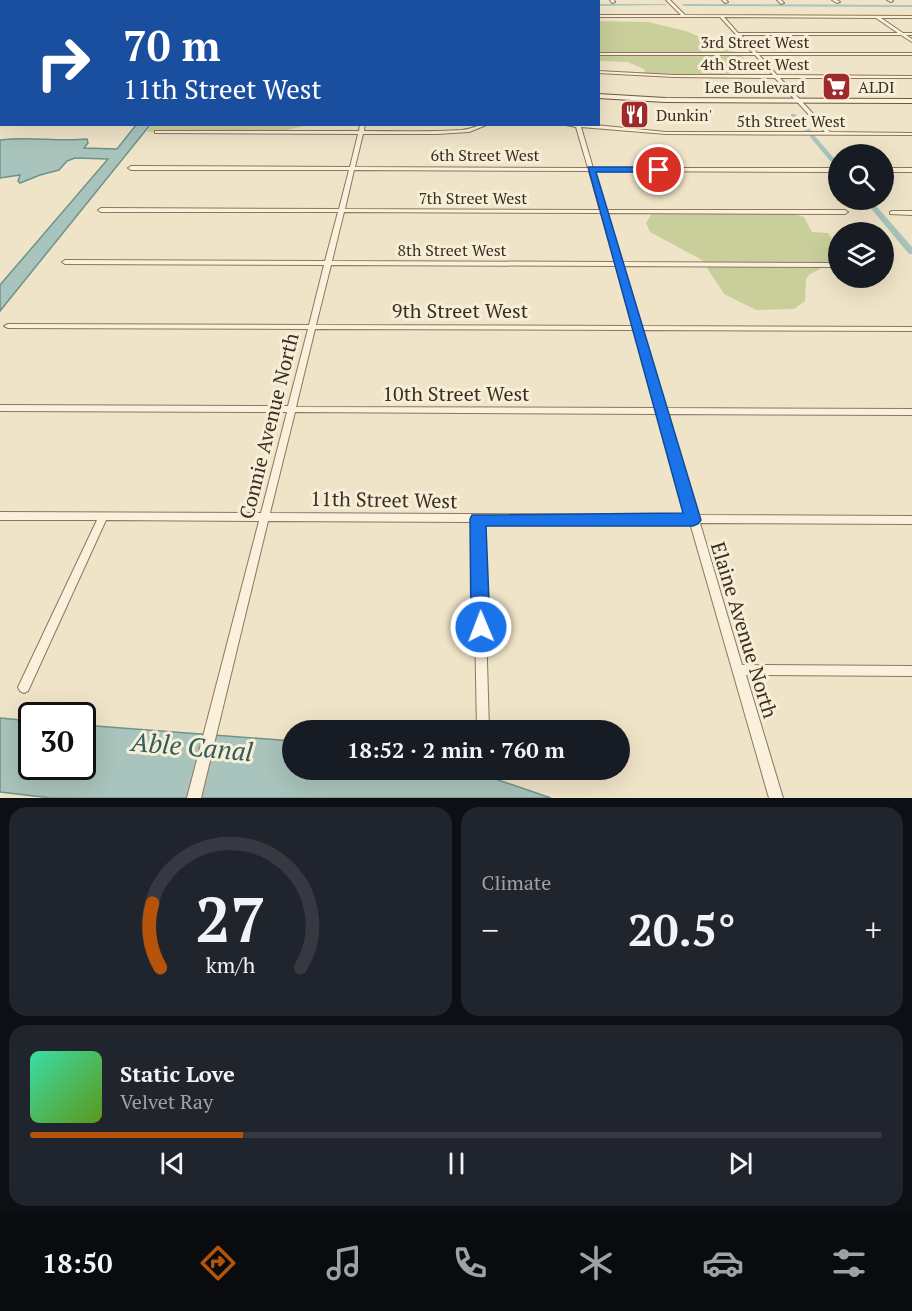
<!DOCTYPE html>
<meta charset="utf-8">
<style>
:root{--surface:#171b24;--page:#20242c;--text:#f1f3f6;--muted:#9ea1a6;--line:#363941;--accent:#b45309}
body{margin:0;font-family:"PT Serif",serif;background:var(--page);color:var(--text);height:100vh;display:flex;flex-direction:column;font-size:22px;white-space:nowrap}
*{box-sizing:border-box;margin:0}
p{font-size:20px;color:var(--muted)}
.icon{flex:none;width:33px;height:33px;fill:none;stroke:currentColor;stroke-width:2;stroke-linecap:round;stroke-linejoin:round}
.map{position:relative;height:798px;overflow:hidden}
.drawer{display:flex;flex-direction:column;gap:9px;padding:9px;background:#0d0f14;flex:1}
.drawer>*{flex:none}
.hud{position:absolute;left:0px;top:0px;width:600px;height:126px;box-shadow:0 6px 24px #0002;background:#1a4fa0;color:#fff;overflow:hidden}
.buttons{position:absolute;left:828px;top:144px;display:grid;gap:12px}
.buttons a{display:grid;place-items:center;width:66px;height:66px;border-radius:50%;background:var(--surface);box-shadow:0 6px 24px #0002;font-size:30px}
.speed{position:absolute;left:18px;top:702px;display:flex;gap:12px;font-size:30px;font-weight:700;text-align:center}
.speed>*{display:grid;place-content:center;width:78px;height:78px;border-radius:50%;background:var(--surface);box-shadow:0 6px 24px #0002;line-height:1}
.speed .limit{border:3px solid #111;border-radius:9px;background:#fff;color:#111}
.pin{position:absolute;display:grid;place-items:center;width:51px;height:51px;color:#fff;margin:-26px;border:3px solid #fff;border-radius:50%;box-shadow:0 2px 6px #0007}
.me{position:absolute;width:66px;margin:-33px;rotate:359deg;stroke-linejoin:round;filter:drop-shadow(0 0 4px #0008)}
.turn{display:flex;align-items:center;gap:21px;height:126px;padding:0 24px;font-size:27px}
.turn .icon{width:78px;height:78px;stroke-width:2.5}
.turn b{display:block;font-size:42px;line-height:51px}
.big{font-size:45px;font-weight:700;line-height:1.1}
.drawer .card{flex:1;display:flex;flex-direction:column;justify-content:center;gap:9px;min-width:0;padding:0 21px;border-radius:18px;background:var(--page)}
.drawer .dial{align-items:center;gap:0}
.dial svg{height:156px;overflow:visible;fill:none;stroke:var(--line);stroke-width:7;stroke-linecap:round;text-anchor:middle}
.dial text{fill:var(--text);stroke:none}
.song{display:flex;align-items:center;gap:18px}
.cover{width:72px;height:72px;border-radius:9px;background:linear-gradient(135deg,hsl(160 70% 55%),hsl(90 70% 35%))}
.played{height:6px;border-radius:3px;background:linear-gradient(90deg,var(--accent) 25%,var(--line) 25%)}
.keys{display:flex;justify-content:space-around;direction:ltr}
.heat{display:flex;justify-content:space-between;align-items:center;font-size:33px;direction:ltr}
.drawer .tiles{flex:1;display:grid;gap:9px;grid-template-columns:1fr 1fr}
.card:last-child{grid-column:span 2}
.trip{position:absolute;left:282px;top:720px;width:348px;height:60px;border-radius:30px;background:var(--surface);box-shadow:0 6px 24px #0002;font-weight:700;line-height:60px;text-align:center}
.menu{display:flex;height:96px;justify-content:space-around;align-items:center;background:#090b0e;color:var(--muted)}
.menu .icon{width:42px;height:42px}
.menu .selected{color:var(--accent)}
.menu b{font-size:27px;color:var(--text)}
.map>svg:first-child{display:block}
.green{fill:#c9cf9b}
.water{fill:#a9c4bc;stroke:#6f938a;stroke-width:1.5}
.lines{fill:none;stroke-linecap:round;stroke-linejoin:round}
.canal{fill:#a9c4bc;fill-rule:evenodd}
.minor-casing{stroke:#8d765c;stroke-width:2}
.secondary-casing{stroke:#6f573f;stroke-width:2}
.minor{fill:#faf1dc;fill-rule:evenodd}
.secondary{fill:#faf1dc;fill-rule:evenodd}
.route{fill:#1a73e8;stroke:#114b97;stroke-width:1.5}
.labels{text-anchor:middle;stroke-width:6;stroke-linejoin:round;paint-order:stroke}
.far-street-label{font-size:16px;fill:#3d2e20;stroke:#f7eed8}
.far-poi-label{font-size:16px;fill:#3d2e20;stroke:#f7eed8;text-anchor:start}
.street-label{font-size:20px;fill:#3d2e20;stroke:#f7eed8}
.near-water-label{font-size:26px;font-style:italic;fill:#2f5d5a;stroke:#f7eed8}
</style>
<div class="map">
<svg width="912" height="798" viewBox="0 0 912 798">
<rect width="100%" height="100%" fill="#f0e4c8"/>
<!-- green -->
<path class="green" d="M599 21 648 22 686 31 741 55 745 60 738 71 727 74H646L644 69 628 62 599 61Z
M152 124 308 125 277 132H147Z
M653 212H786L804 217 812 232 828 233 838 249 830 264 810 274 806 279 805 301 794 309 756 310 724 294 702 260 650 232 646 223Z"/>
<!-- water -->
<path class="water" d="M136 125H150L0 311V285L108 159 75 158 67 161 59 170 40 175 20 183 18 181 20 175 0 178V140C30 136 58 142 87 139L88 143 84 148 117 149Z
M0 718 31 721 32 766H82L83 725 292 741V770H469L551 798H51L0 792Z"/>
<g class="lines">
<!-- canal -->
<path class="canal" d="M262 0H266L267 2H263Z
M473 0H477V2H473Z
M598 4H665L667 5 598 6Z
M682 4 912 5V7L684 6Z
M0 81H2V85H0Z
M791 114H795L811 131V133H807L791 116Z
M810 135H814L838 163V169L836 168 810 137Z
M864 200H871L912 247V254H909Z"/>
<defs>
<path id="minor" d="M55 0H59L57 2H54Z
M227 0H231L230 2H227Z
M306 0H310L306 2Z
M369 0H373V1L370 2Z
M432 0H436V2H432Z
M504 0H508V1L505 2Z
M555 0H559L560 1 557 2Z
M610 0H614L615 2 612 3Z
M666 0H670L685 15 912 16V18H881L903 33H912V35H906L912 39V42L901 35H741L757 53H912V55H759L777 75 912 76V78H780L830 132 912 133V135L666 134 581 127 593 168H838V172L594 171 606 210H845L848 212 845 214 607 213 621 262 838 263V267L623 266 641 326 912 327V331L642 330 665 408 912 409V415L667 414 698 515 912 516V524L700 523 742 665 912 666V676L746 675 783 798H769L690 523 483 522 489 730H477L473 522 268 521 201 798H187L259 521 106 520 28 691 24 693 20 691 18 687 20 683 97 520H0V512L261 513 287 412 0 411V405L288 406 308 329 8 328 4 326 8 324 309 325 324 265 65 264 62 262 65 260 325 261 338 212H101L98 210 101 208 339 209 349 170H131L128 168 131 166 350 167 358 134 157 133H155V131H359L360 124H365L364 131C396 131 429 132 462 130 472 129 479 124 489 124L469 132 437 134H363L355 167 588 168 576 127 561 124H585L666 132H825L775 78 674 77 598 73V71L674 75H773L755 55H598V53H753L720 17H598V15H681ZM724 17 876 18 898 33H738ZM354 170 589 171 600 210 345 209ZM344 212 601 213 615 262 332 261ZM331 265 616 266 633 326 316 325ZM315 329 634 330 657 408 296 407ZM295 412 659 414 688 515 270 513Z
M722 0H726L728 2 725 3Z
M777 0H781L784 3 781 4Z
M832 0H837L840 2 837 3Z
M887 0H892L893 1 891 2Z
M0 3H2V5H0Z
M2 16V19H0V17Z
M884 168H912V172H884Z
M892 211H912V215L890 214V212Z"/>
<path id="secondary" d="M0 19H2V23H0Z
M598 94 665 98 912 99V103L665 102 598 98Z"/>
</defs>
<!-- minor casing -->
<use href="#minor" class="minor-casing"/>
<!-- secondary casing -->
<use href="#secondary" class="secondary-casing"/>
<!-- minor -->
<use href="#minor" class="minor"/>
<!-- secondary -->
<use href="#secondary" class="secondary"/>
</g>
<!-- route -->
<path class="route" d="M588 167H659L664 170 659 172H596L701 520 698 524 693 526H486L490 627 487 632 481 635 474 632 471 627 470 519 472 515 683 513Z"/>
<!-- icons -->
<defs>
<symbol id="supermarket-square" viewBox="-11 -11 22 22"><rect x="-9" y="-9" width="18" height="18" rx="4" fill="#9e2a2b" stroke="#f7eed8"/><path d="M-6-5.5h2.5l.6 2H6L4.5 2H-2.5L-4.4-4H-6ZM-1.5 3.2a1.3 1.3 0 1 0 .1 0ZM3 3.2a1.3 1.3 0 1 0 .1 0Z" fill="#fff"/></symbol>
<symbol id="restaurant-square" viewBox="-11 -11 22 22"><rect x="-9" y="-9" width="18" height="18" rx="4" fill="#9e2a2b" stroke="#f7eed8"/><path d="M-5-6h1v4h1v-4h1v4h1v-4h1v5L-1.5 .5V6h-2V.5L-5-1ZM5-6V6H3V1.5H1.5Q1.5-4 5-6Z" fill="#fff"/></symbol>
</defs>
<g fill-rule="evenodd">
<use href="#supermarket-square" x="820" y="70" width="33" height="33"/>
<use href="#restaurant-square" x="618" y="98" width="33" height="33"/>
</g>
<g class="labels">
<!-- far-street labels -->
<g class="far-street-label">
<text x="755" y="48">3rd Street West</text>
<text x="755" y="70">4th Street West</text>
<text x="755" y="93">Lee Boulevard</text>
<text x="791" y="127">5th Street West</text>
<text x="485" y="161">6th Street West</text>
<text x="473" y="204">7th Street West</text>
<text x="452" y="256">8th Street West</text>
</g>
<!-- far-poi labels -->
<g class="far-poi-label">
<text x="858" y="93">ALDI</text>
<text x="656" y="121">Dunkin'</text>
</g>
<!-- street labels -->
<g class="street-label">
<text x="460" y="318">9th Street West</text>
<text x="456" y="401">10th Street West</text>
<text transform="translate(269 426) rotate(-76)" y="7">Connie Avenue North</text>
<text transform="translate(384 500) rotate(1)" y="7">11th Street West</text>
<text transform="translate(744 630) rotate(73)" y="7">Elaine Avenue North</text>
</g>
<!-- near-water labels -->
<g class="near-water-label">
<text transform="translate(192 747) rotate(5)" y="9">Able Canal</text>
</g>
</g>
</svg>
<div class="buttons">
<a><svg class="icon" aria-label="search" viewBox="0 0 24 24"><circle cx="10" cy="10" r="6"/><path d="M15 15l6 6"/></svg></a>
<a><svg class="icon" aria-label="layers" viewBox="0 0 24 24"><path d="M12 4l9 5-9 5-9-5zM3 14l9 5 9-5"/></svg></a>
</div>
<div class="speed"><div class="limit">30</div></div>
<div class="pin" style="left:659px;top:170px;background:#d93025"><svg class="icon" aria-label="arrive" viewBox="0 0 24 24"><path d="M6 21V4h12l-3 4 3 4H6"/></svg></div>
<svg class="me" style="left:481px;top:627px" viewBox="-20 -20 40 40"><circle r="17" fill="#1a73e8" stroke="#fff" stroke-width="3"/><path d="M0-11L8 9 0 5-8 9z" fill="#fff"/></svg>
<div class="trip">18:52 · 2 min · 760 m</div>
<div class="hud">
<div class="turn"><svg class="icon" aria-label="right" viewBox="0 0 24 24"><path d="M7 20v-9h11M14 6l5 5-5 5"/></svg><div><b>70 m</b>11th Street West</div></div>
</div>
</div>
<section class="drawer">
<div class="tiles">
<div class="card dial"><svg viewBox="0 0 100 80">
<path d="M14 69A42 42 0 1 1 86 69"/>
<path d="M14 69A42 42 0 0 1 10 36" stroke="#b45309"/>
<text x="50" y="56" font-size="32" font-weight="700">27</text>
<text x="50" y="72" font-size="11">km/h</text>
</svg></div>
<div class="card"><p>Climate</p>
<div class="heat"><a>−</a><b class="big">20.5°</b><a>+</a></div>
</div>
<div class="card">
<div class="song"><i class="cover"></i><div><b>Static Love</b><p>Velvet Ray</p></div></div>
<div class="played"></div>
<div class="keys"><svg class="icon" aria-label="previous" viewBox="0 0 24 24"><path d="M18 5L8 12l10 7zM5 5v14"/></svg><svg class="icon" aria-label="pause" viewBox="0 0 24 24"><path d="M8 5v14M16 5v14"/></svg><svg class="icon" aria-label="next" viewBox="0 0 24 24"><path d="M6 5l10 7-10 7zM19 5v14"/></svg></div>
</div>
</div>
</section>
<nav class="menu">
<b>18:50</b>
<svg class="icon selected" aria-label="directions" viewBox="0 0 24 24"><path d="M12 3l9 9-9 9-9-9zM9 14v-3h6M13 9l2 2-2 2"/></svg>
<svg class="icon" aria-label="music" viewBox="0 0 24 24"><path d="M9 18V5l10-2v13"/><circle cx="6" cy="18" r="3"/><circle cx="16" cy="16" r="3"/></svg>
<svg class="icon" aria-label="phone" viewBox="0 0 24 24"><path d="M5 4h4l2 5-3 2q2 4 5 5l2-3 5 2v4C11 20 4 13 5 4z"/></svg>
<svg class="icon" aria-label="climate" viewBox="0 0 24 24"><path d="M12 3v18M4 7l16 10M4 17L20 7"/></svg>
<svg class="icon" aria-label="car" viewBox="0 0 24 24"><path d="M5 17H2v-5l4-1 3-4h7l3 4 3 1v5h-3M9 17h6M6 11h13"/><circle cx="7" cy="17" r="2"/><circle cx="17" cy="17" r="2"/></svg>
<svg class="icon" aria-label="filters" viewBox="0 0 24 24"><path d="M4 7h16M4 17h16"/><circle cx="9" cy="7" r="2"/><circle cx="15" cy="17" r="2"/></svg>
</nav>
